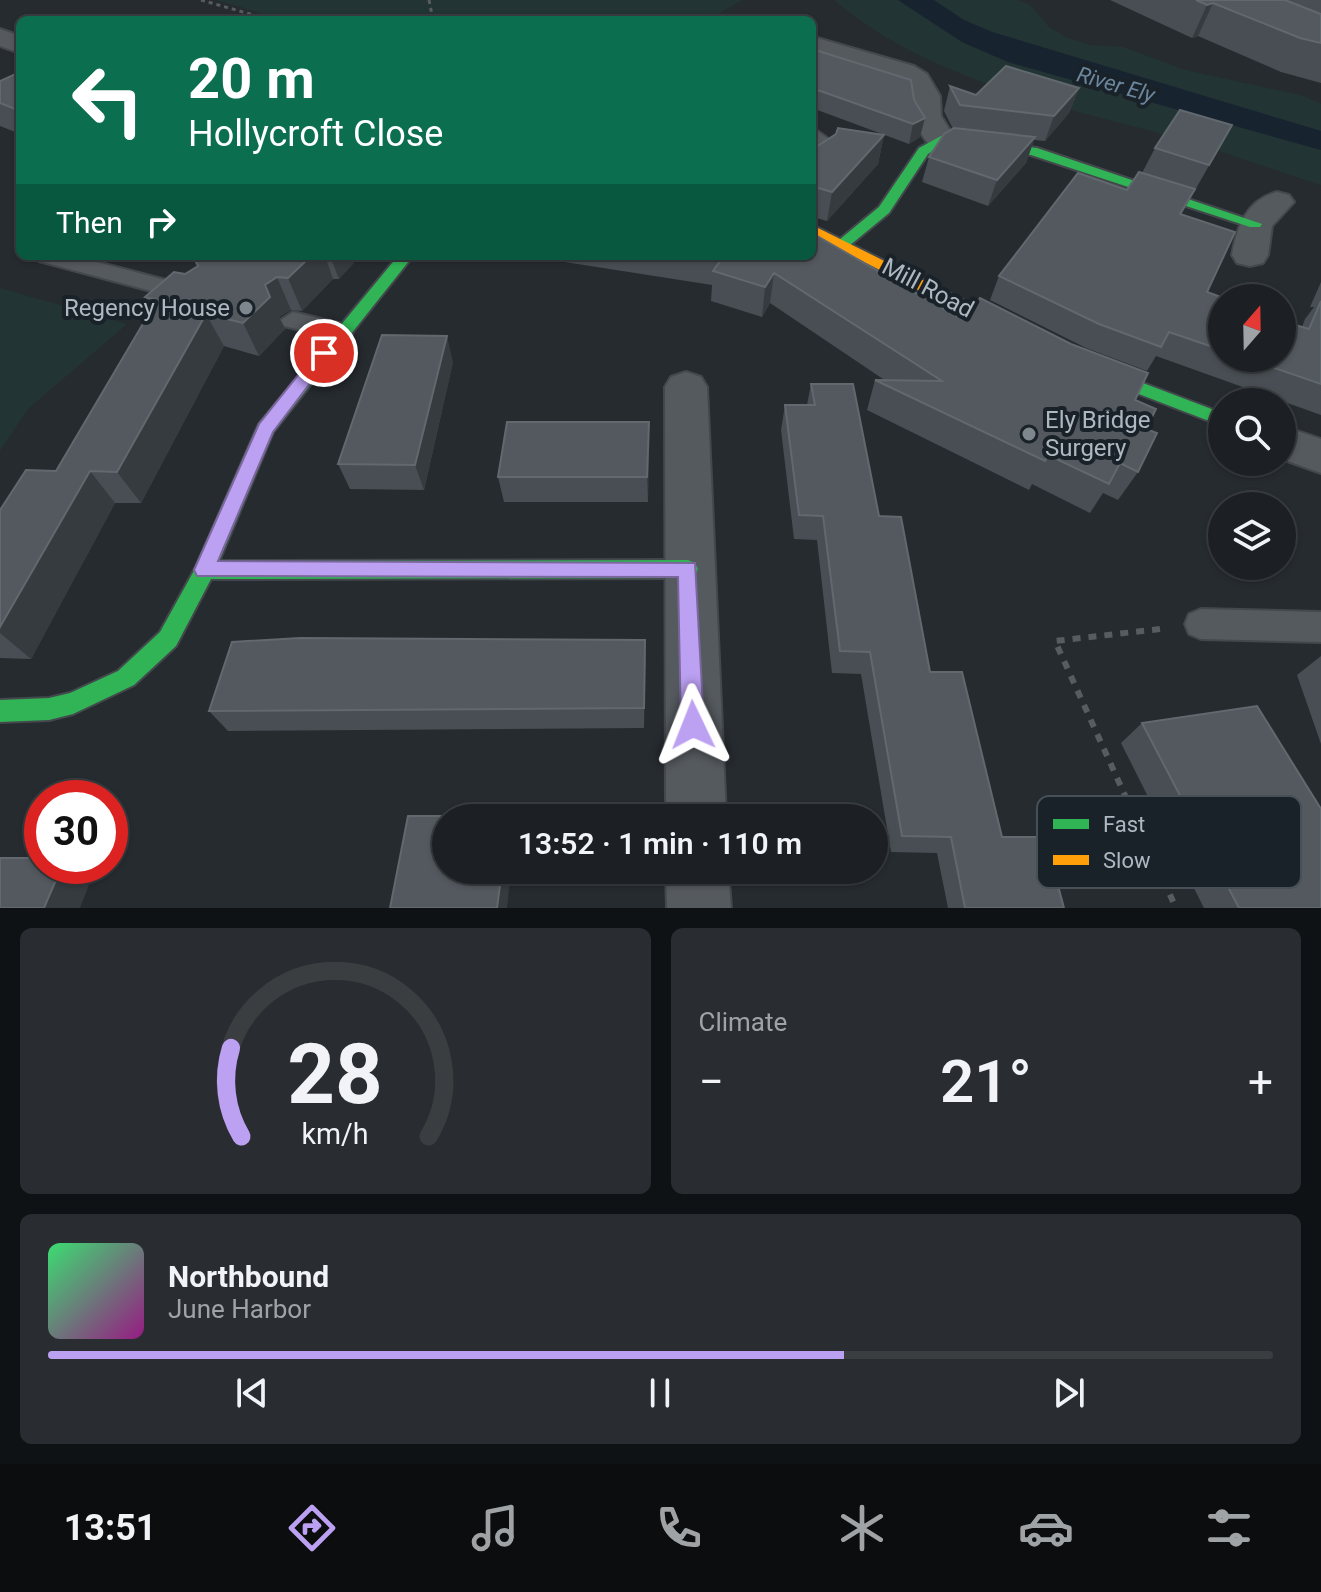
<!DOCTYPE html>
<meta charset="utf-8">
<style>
:root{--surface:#1c2024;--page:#292d31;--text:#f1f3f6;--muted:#a0a3a6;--line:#3a3e41;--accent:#bca0f2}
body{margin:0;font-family:Roboto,sans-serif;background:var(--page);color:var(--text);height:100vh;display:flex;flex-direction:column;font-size:30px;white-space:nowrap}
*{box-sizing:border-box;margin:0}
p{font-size:26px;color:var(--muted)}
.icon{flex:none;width:44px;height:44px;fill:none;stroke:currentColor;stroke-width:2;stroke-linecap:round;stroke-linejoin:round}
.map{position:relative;height:908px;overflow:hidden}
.drawer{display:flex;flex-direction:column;gap:20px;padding:20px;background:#0f1214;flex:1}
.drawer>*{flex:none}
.hud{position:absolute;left:16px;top:16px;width:800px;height:244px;border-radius:12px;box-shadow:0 2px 6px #0004,0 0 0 2px var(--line);background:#0b6e4f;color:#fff;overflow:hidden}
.needle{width:52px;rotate:20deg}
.controls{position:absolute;left:1208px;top:284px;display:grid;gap:16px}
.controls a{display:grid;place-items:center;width:88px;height:88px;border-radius:50%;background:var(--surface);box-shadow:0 2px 6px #0004,0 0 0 2px var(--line);font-size:40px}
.speed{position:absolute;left:24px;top:780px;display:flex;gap:16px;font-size:40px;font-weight:700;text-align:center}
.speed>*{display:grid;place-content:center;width:104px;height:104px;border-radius:50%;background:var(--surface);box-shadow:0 2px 6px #0004,0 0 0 2px var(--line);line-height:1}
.speed .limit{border:12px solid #d22;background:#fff;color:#111}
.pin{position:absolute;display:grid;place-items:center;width:68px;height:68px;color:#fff;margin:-34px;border:4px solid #fff;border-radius:50%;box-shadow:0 2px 8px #0007}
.me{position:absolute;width:88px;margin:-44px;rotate:358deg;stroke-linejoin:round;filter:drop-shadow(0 0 6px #0008)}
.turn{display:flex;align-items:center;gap:28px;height:168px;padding:0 40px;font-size:36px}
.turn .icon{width:104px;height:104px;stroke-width:2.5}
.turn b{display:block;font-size:56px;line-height:68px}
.then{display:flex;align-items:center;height:76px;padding:0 40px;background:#0003;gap:16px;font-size:30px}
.big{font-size:60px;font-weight:600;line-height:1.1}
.drawer .widget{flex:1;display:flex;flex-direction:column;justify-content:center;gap:12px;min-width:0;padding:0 28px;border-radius:12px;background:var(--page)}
.drawer .dial{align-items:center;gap:0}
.dial svg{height:208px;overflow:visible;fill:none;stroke:var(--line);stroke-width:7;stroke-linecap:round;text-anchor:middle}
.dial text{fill:var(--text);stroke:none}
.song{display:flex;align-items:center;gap:24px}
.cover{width:96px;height:96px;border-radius:12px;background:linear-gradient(135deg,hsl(140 70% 55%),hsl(310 70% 35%))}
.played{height:8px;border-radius:4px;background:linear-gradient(90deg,var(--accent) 65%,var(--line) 65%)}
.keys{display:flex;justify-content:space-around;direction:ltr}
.heat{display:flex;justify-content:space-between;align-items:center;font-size:44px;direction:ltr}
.drawer .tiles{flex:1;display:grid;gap:20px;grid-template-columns:1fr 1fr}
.widget:last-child{grid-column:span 2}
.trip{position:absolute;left:432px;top:804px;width:456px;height:80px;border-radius:40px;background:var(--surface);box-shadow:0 2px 6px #0004,0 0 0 2px var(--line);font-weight:600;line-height:80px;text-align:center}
.dock{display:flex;height:128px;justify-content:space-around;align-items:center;background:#0b0d0e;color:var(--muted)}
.dock .icon{width:56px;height:56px}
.dock .on{color:var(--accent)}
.dock b{font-size:36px;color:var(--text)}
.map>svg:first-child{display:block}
.green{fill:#233434}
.water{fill:#172430}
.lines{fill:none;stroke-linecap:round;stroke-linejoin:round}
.lane-casing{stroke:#43484d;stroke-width:4}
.street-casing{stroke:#43484d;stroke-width:4}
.fast-casing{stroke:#43484d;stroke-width:4}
.slow-casing{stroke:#43484d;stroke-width:4}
.path-far1{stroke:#575c60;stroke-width:3;stroke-dasharray:4 4;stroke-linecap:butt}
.path{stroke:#575c60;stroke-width:6;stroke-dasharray:8 8;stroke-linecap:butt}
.lane{fill:#555a5f;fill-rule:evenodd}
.street{fill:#555a5f;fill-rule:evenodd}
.fast{fill:#30b455;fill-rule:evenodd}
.slow{fill:#ff9f0a;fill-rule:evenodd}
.wall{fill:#484e53}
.shaded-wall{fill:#363b40}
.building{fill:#53595f;stroke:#61686e;stroke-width:2}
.route{fill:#bca0f2;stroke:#7a689d;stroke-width:2}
.poi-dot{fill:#7f878e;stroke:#1a2229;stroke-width:3}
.labels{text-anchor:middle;stroke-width:8;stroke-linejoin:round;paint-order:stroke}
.far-water-label{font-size:22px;font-style:italic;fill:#6b869d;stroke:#1a2229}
.street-label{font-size:24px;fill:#afb8c1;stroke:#1a2229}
.poi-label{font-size:24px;fill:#afb8c1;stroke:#1a2229;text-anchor:end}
.key{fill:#1a2229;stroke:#474f57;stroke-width:2}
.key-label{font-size:22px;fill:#afb8c1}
</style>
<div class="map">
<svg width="1321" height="908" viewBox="0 0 1321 908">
<rect width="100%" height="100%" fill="#262b30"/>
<!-- green -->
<path class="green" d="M216 0H743L706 20H285Z
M834 0H898L962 42 1008 62 1321 150V185C1270 169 1221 150 1170 136 1053 104 929 80 834 0Z
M934 0H1018L1030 5 1049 27 1068 38 1090 45 1123 47 1185 70 1304 96 1321 104V131L992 32 964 20Z
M0 288 127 324 28 409 0 451Z"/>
<!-- water -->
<path class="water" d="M898 0H934L964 20 992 32 1321 131V150L1008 62 962 42Z"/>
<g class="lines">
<defs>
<path id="lane" d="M812 127 834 143 829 161 812 173Z
M36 256H74L204 290 208 295 196 303 39 261Z
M293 312 350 326 353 332 350 338 341 340 284 326 281 320Z
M1201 609 1321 612V642L1201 639 1189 634 1185 624 1189 614Z"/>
<path id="street" d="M0 29 20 36V53L0 46Z
M817 38 914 66 927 74 940 96 941 116 956 140 952 146H930C924 138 916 127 912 118 905 97 918 93 894 78L812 53V39Z
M1277 192 1289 195 1294 202 1272 226 1268 255 1263 263 1250 266 1237 263 1232 255C1237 227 1246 200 1277 192Z
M686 372 701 377 707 387 726 818H666L665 387 671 377Z
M1282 426 1321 439V473L1282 459Z
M666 870H728L731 908H667Z"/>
<path id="fast" d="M941 136 1037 148 1262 224 1260 227H1250L1031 155 943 144 928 154 889 213 849 246H839V240L879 207 919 148Z
M398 256H413L273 432 219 561 688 560 695 563 698 569 695 575 688 578 211 579 176 646 134 685 73 714 49 720 0 722V700L49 698 70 693 118 671 160 632 196 567 259 424Z
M1085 361 1222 413V426L1079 371 1077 367Z"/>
<path id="slow" d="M812 225 1029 333 1031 337 1029 341H1017L812 235Z"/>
</defs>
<!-- lane casing -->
<use href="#lane" class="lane-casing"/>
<!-- street casing -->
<use href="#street" class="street-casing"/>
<!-- fast casing -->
<use href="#fast" class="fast-casing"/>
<!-- slow casing -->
<use href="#slow" class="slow-casing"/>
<!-- path-far1 -->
<path class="path-far1" d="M201 0 271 20
M429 0 433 20"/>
<!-- path -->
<path class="path" d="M1160 629 1055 641 1176 908"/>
<!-- lane -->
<use href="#lane" class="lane"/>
<!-- street -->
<use href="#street" class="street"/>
<!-- fast -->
<use href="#fast" class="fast"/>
<!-- slow -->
<use href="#slow" class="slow"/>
</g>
<!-- wall -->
<path class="wall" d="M1110 0H1321V83L1281 72 1198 36 1192 38Z
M812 49 914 100 920 137 909 144 812 108Z
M20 72V134L0 126V81Z
M950 86 976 95 1079 88 1069 113 1045 141 1034 140 1026 163 988 206 922 182 929 157 953 129 944 111Z
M1232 125 1181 215 1207 292 1222 301V358H1282L1302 327 1305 319 1314 307H1310L1321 282V415L1156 356 1147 371 1086 348 990 300 999 276 1127 190 1142 173 1155 148Z
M884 135 878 164 827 221 813 217 816 147Z
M193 256H360L339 279H333L302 311 291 310 279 317 285 329 259 356 224 346 141 503H115L31 659 0 658V510L56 471 152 309 145 297 198 266Z
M539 256H812L963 320 1135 400 1146 429 1138 472 1118 500 1103 493 1090 513 1032 484 1029 490 867 410 875 380 886 381 770 303 762 317 711 301 712 285 539 258Z
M453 362 424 490 350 489 338 464Z
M811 384 879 516 930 672 1002 837 1064 908H948L937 853 891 852 861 674 832 673 817 540 794 539 781 430 785 405H807Z
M649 422 648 502H504L498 477Z
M645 640 644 728 228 731 209 711Z
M1321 656V744L1297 675Z
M1142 723 1321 908H1204L1121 743Z"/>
<!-- shaded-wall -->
<path class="shaded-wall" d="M1213 3 1198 36 1192 38 1207 5Z
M1079 88 1069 113 1045 141 1054 116Z
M925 118 920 137 909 144 913 124Z
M884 135 878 164 827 221 832 192Z
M1035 137 1026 163 988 206 997 180Z
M311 256H325L333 279 302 311 288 278Z
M330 256H360L339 279Z
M774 273 770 303 762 317 765 287Z
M277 277 291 310 279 317 285 329 259 356 243 323 265 285Z
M206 314 224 346 141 503 117 472Z
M447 336 453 362 424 490 415 465Z
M649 422V448L648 502 647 477Z
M90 471 115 503 31 659 0 633V627Z
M645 640 646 661 644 728V708Z
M62 866H82L94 872 80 908H44Z
M502 870H511L507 908H497Z"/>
<!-- building -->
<path class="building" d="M1196 0H1285L1321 14V43L1300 38 1213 3 1207 5Z
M145 16 157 20H136Z
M812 49 911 80 914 100 925 118 913 124 812 88Z
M1006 66 1079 88 1054 116 960 105 950 86 976 95Z
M20 72V111L0 103V81Z
M1180 110 1232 125 1209 165 1155 148Z
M812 124H813L816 147 836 134 838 128 884 135 832 192 815 187 814 212 812 214Z
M954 128 1035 137 997 180 929 157 944 134Z
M1139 172 1195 189 1180 214 1235 232 1207 292 1221 297 1219 300 1222 301V350L1169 332 1161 347 1099 324 999 276 1078 173 1127 190Z
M812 233 963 320 980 298 1071 344 1148 373 1135 400 1156 409 1146 429 1157 433 1138 472 1120 463 1109 484 1048 455 1045 461 875 380 942 381 774 273 765 287 713 271 723 257 719 256H812Z
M193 256H311L288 278 277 277 265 285 270 297 243 323 206 314 117 472 90 471 0 627V510L26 470 56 471 157 300 145 297 174 272 185 274 198 266Z
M1321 301V384L1245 358H1282V321L1309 329Z
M382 335 447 336 415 465 338 464Z
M811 384H853L879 516 901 517 930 672H962L1002 837H1045L1064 908H965L951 837 902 836 870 652 840 651 823 516 799 515 785 405H815Z
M507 422H649L647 477H498Z
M300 638 645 640 644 708 209 711 232 642Z
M1257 706 1321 809V908H1239L1142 723Z
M408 816H509L508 818H446V870H502L497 908H390Z
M0 858H42V866H62L44 908H0Z"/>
<!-- route -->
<path class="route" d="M324 348 333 353 273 432 218 561 695 563 704 725 701 732 693 736 685 732 681 725 678 577 197 576 194 570 259 424 319 349Z"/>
<!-- markers -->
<g class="poi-dot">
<circle cx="246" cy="308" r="8"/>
<circle cx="1029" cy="434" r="8"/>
</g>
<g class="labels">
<!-- far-water labels -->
<g class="far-water-label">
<text transform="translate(1116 84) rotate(16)" y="8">River Ely</text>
</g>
<!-- street labels -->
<g class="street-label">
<text transform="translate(928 288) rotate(28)" y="8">Mill Road</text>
</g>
<!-- poi labels -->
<g class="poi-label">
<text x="230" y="316">Regency House</text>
<text x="1045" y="428" text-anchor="start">Ely Bridge<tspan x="1045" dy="28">Surgery</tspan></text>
</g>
</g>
<!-- legend -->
<rect x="1037" y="796" width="264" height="92" rx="12" class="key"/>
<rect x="1053" y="819" width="36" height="10" fill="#30b455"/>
<rect x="1053" y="855" width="36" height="10" fill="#ff9f0a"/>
<g class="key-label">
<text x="1103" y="832">Fast</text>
<text x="1103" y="868">Slow</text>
</g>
</svg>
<div class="controls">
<a><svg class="needle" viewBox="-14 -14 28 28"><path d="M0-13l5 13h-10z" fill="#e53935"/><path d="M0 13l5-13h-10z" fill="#a0a3a6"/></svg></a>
<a><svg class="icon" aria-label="search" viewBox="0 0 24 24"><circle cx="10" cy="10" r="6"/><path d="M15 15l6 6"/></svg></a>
<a><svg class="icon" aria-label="layers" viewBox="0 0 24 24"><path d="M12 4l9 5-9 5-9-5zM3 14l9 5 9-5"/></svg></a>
</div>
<div class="speed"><div class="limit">30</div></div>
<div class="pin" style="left:324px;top:353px;background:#d93025"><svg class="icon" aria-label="arrive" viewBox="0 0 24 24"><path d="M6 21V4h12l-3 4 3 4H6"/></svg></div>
<svg class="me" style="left:693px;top:725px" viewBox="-20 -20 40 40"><path d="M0-17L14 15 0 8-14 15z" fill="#bca0f2" stroke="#fff" stroke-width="4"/></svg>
<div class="trip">13:52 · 1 min · 110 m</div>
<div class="hud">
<div class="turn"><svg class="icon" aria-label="left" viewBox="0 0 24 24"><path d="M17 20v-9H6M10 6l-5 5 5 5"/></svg><div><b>20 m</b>Hollycroft Close</div></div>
<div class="then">Then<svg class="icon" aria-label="right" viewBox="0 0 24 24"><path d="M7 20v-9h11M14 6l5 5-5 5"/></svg></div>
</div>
</div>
<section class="drawer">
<div class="tiles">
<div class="widget dial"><svg viewBox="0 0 100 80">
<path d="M14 69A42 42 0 1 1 86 69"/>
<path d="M14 69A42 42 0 0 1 10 35" stroke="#bca0f2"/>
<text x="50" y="56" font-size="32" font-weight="700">28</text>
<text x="50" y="72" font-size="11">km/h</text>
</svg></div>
<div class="widget"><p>Climate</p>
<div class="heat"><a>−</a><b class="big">21°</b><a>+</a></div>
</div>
<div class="widget">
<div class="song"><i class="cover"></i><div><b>Northbound</b><p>June Harbor</p></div></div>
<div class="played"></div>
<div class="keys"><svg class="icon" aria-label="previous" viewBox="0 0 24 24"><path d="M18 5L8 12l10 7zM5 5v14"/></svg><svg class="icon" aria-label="pause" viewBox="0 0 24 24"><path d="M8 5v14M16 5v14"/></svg><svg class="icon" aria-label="next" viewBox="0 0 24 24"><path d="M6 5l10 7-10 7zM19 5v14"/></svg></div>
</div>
</div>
</section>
<nav class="dock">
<b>13:51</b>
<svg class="icon on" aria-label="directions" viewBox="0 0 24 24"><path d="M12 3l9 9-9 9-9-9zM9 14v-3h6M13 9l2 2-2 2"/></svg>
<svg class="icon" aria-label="music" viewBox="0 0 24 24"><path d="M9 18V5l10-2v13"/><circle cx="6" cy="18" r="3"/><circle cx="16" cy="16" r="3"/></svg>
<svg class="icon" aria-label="phone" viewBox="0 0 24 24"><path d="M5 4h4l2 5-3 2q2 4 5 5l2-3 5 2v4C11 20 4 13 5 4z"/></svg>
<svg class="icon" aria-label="climate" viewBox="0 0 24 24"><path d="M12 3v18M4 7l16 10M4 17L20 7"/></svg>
<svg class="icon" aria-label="car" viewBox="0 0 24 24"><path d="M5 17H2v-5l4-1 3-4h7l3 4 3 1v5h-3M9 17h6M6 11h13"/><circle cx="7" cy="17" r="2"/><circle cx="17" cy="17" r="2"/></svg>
<svg class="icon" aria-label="filters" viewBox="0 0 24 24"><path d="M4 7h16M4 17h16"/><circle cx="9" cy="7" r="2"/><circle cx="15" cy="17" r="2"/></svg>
</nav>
